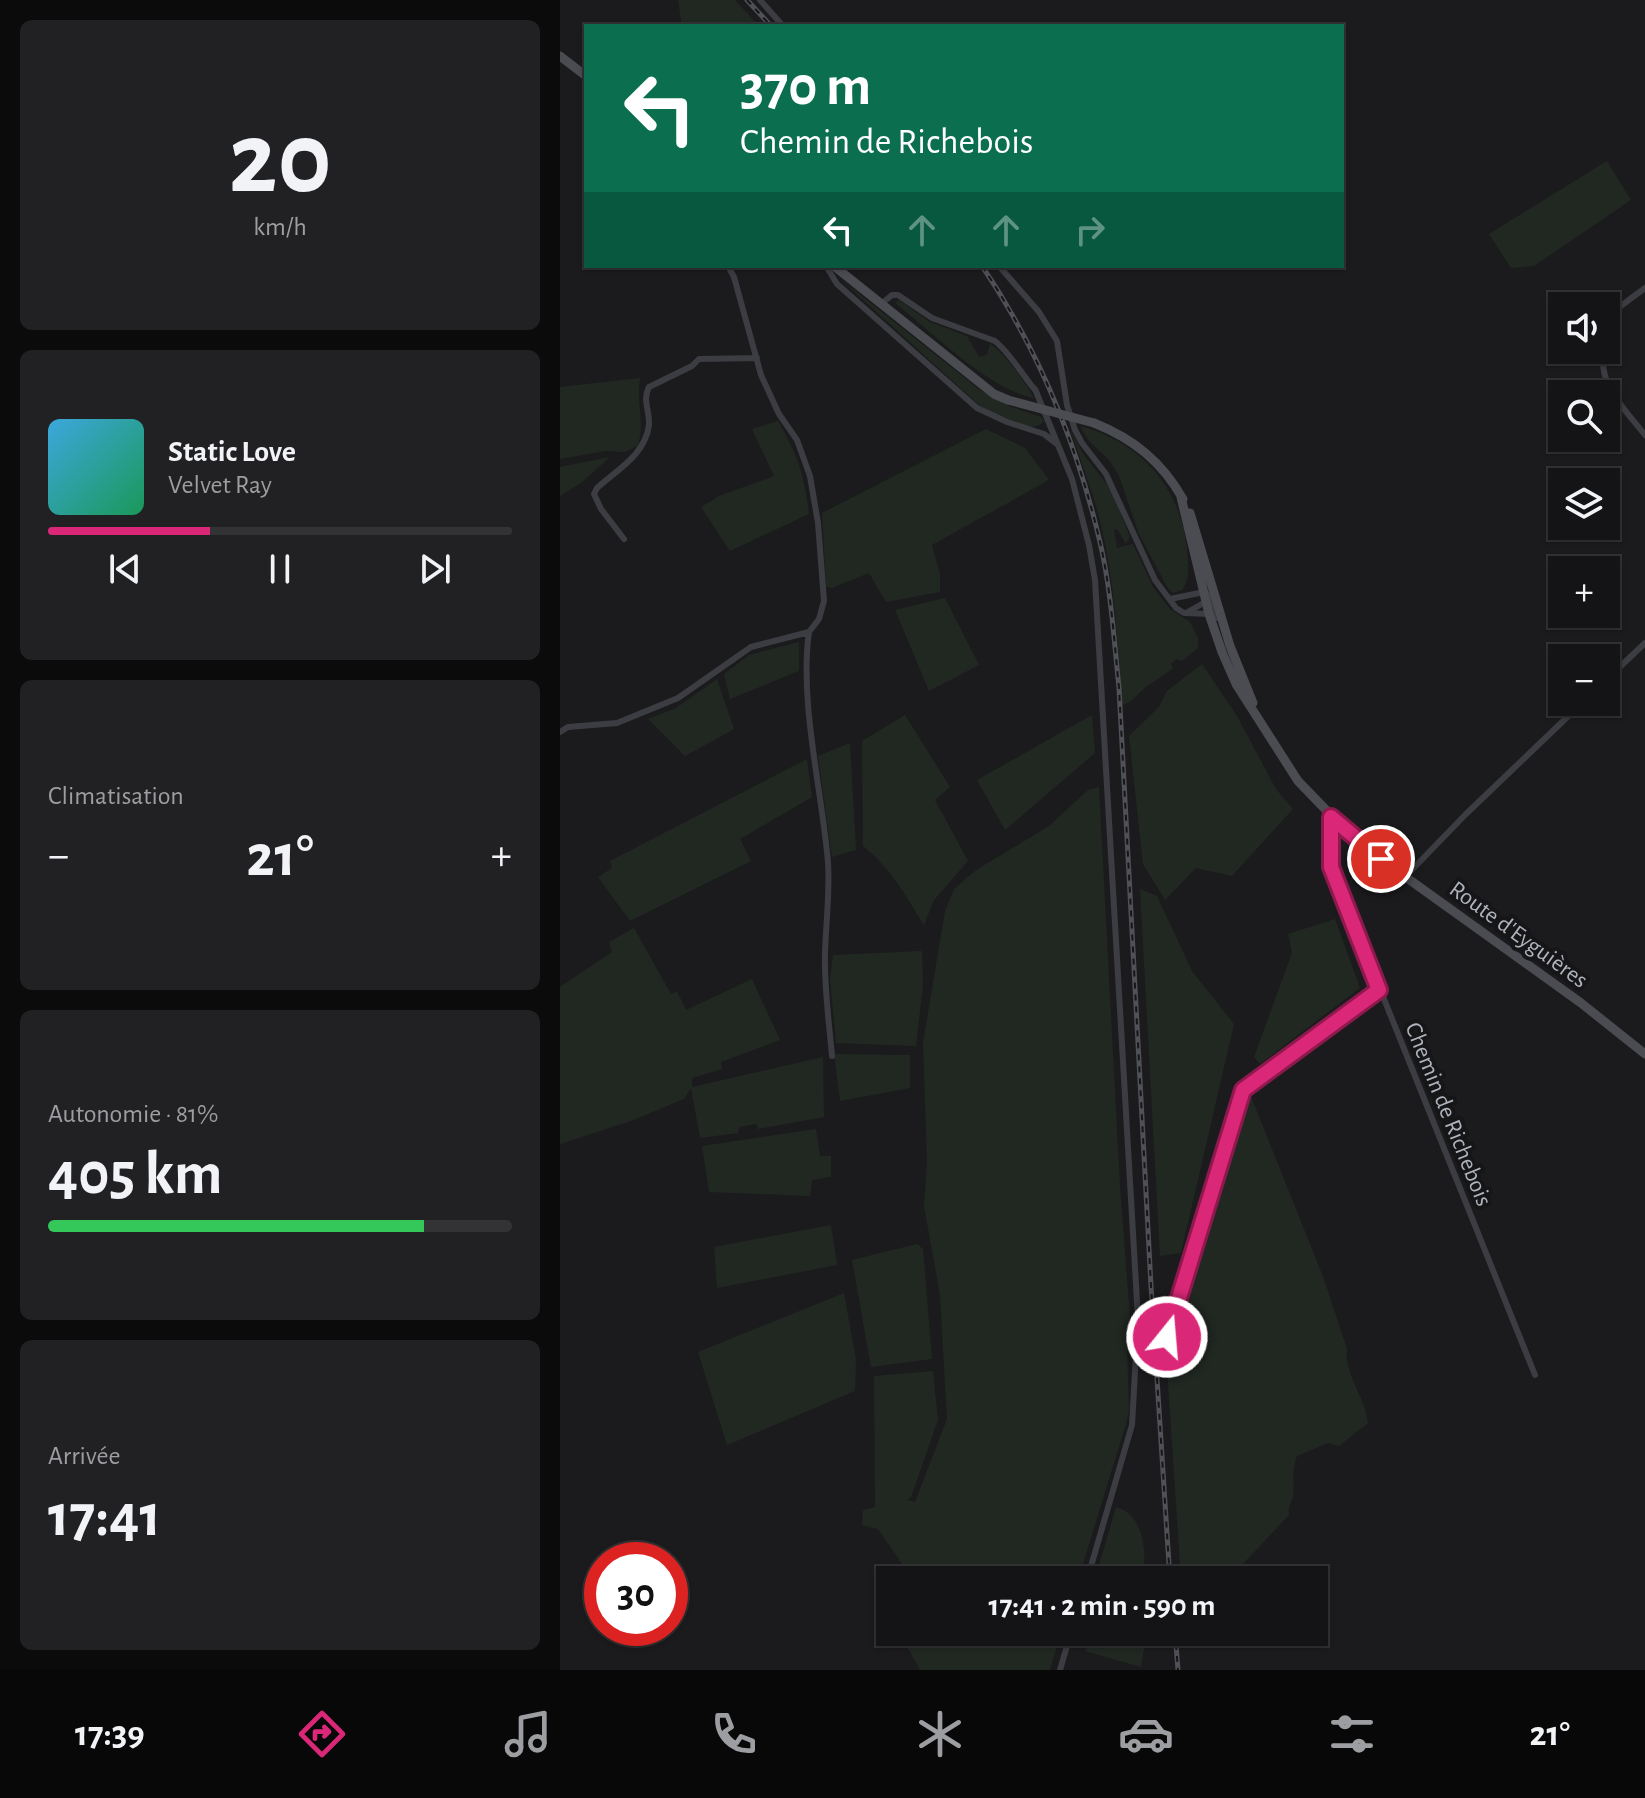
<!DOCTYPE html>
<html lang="fr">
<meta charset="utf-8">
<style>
:root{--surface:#141416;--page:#212123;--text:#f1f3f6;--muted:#9d9ea1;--line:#333335;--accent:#db2777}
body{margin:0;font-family:"Alegreya Sans",sans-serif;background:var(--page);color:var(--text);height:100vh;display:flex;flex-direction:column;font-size:30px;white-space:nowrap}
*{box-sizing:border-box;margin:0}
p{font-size:26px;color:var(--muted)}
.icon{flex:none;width:44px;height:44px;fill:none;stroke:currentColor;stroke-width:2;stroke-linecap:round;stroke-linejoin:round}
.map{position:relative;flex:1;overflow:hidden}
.panel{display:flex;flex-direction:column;gap:20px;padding:20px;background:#0b0b0c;width:560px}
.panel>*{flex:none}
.banner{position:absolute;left:24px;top:24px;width:760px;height:244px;border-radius:0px;box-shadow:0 2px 6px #0004,0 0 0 2px var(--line);background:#0b6e4f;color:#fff;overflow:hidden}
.controls{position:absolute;left:988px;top:292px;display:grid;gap:16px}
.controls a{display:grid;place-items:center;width:72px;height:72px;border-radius:0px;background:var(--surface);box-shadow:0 2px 6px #0004,0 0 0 2px var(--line);font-size:40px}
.speed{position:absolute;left:24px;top:1542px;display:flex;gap:16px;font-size:40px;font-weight:700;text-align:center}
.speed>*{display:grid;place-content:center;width:104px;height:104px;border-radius:50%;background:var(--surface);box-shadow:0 2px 6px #0004,0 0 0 2px var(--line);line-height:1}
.speed .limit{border:12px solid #d22;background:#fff;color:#111}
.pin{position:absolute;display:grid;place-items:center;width:68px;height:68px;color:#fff;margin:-34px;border:4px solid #fff;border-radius:50%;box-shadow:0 2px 8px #0007}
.me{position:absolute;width:88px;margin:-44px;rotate:17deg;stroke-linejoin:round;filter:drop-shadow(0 0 6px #0008)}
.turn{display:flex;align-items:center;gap:28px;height:168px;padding:0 24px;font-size:36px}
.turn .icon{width:104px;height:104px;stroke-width:2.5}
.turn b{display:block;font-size:56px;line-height:68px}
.lanes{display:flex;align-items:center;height:76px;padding:0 24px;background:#0003;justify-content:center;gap:40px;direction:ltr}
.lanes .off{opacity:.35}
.big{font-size:60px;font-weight:700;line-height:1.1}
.panel .widget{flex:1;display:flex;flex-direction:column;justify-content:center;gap:12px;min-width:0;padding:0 28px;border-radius:12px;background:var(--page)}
.panel .dial{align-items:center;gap:0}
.dial b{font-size:104px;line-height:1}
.song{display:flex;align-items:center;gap:24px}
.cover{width:96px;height:96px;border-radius:12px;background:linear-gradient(135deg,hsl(200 70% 55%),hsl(150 70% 35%))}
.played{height:8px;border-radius:4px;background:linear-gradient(90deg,var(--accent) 35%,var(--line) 35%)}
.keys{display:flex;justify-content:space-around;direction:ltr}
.heat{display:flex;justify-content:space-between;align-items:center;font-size:44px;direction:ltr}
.charge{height:12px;border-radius:6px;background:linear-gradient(90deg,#34c759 81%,var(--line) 0)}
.trip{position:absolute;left:316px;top:1566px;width:452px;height:80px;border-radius:0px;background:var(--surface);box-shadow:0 2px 6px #0004,0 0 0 2px var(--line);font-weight:700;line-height:80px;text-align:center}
.tabs{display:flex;height:128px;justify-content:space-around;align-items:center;background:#080809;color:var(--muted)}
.tabs .icon{width:56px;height:56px}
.tabs .current{color:var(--accent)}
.tabs b{font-size:36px;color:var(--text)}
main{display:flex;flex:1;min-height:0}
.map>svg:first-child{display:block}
.green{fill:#212822}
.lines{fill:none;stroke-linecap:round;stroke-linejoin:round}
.minor{stroke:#3c3d42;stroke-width:6}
.secondary{stroke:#4a4c52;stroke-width:9}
.rail-casing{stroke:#4f5157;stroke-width:5}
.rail{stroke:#161618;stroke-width:2;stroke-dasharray:6;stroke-linecap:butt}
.secondary-bridge{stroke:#4a4c52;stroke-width:9}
.route-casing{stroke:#8e194d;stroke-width:20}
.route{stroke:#db2777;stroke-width:14}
.labels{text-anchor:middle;stroke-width:8;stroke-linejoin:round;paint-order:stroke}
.street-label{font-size:24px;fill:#aeb3bc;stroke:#161618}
</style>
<main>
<section class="panel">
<div class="widget dial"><b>20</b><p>km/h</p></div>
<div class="widget">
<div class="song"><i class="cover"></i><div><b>Static Love</b><p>Velvet Ray</p></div></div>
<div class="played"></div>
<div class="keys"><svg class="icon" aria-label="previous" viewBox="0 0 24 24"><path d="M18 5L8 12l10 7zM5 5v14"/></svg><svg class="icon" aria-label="pause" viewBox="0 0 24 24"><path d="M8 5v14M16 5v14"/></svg><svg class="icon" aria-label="next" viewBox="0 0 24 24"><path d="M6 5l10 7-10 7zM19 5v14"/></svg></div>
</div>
<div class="widget"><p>Climatisation</p>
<div class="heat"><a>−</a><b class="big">21°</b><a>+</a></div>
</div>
<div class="widget"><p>Autonomie · 81%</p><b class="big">405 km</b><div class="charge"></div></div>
<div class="widget"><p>Arrivée</p><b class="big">17:41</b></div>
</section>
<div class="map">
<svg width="1085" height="1670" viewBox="0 0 1085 1670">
<rect width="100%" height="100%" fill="#1b1b1d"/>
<!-- green -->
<path class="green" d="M118 0H175L199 26H122Z
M1047 161 1071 200 974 266 951 268 929 234Z
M279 278 420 390 449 406 481 417 484 421C470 438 433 414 418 404Z
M339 300 370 322 407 336 419 357 427 355 430 344C442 350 468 386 474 398 428 389 373 333 335 303Z
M80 378C76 401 85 422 78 446L64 452 46 451 0 459V387Z
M218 421C237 453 245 477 249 514L170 551 141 507 159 496 214 476 192 429Z
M520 426C580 442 620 486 627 548 628 564 631 577 622 590L613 593 607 587 579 534 559 476 549 460 528 440Z
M426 429 465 448 489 480 372 545 380 574V592L326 602 309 573 272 588 266 587 262 513Z
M510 429 523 454 551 489 570 537 566 544 557 529 554 530 557 548 573 544 593 587 610 609 630 622 638 638V648L622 661 616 659 611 664 613 668C604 676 593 681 585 688 576 695 573 702 562 705 558 645 555 583 541 525 533 492 521 461 510 429Z
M50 457 21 483 0 496V467Z
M385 598 419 665 369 691 335 610Z
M239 642V671L170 699 164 674 189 655Z
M642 664 677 716 716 789 733 809 672 876 636 868 605 900 583 864 569 736 599 707 607 691Z
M157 679 174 729 125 756 88 719 116 708Z
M345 715 390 787 375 800 408 861 374 900 364 925C346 896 330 867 303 846L302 741Z
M532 715 535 753 445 830 417 780Z
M290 743 296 850 272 857 258 756Z
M247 759 252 797 180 839 191 861 70 921 38 877 52 868 50 861Z
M539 787 560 1187 570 1317 567 1344 569 1410 566 1424 518 1580H349L347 1571 318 1529 302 1525 303 1510 315 1507 314 1376 373 1371 378 1420 351 1497 347 1500 355 1502 387 1419 380 1295 364 1206 367 1161 363 1043 385 911 394 889 416 870 489 826 528 790Z
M580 889 597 896 632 971 674 1024 621 1253 600 1256Z
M775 919 800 988 700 1064 694 1057 732 953 728 934Z
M74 928 111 994 117 991 126 1010 192 979 220 1040 161 1062 162 1069 132 1078V1087L263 1057 264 1117 198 1129 197 1124 179 1127 178 1133 140 1138 131 1088 124 1099 71 1121 0 1144V987L52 952 49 942Z
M362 951 363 985 356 1046 276 1043 270 979 273 955Z
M274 1054 350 1055V1088L280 1101Z
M686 1092 690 1094 764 1279 787 1349C784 1376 805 1395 808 1423L779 1446 768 1443 737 1456C731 1471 735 1481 733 1496 731 1504 728 1506 729 1515L668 1580H621L606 1353Z
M256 1129 260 1156H271V1177L252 1180 250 1196 149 1192 142 1146Z
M271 1225 277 1265 157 1288 154 1247Z
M357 1244 363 1249 372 1359 311 1367 292 1260Z
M284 1293 296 1360 295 1391 167 1445 138 1352Z
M556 1507C584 1514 588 1555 582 1580L535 1579Z
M339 1632H501L490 1670H360Z
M531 1632H587L581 1667 525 1651Z"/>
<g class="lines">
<!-- minor -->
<path class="minor" d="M200 0 223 26
M266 266 277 284 417 408 447 422 484 434 497 444
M439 266 479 312 497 341 507 405 515 430 522 443 546 474 595 580 616 608 624 613 649 614
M321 304 332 295H338L372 318 435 341C451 354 462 375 476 391
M1046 321 1050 314 1085 288
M1044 350C1037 385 1065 409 1085 435
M475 389 512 479 529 545 535 580 578 1319 572 1425 527 1580
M64 539 41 509 34 494 37 488C58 469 85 455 89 425 90 411 82 400 89 387L132 366 139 359 197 358
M610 599 644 592 647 594 657 618
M626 613 647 601
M249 632C239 701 262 791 268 862 270 892 266 922 265 953 264 987 269 1022 272 1056
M1046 680 1085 643
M0 732 8 727 57 723 118 698 191 647 249 632 259 619 264 601 258 523 250 476 237 440 219 414 201 375 174 277 168 266
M771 817V867L975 1375
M845 877 905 815 1023 702
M607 1337 683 1090 819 990
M500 1670 511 1632"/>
<!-- secondary -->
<path class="secondary" d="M0 56 26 76
M274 266 434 394 448 400
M534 423C574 439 602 462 623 499
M621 497 649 614 662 652 676 684 738 781 797 842 1021 1003 1085 1054
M630 513 670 646 693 703"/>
<defs>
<path id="rail" d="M187 0 211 26
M422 266C478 349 517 444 540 542 551 589 554 640 559 688L591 1286 610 1580
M615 1632 618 1670"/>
</defs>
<!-- rail casing -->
<use href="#rail" class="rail-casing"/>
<!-- rail -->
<use href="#rail" class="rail"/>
<!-- secondary-bridge -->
<path class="secondary-bridge" d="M448 400 534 423"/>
</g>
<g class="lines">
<defs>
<path id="route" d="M607 1337 683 1090 819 990 771 867V817L821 859"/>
</defs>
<!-- route casing -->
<use href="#route" class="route-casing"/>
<!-- route -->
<use href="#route" class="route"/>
</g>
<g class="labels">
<!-- street labels -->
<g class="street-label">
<text transform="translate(959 934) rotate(36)" y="8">Route d'Eyguières</text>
<text transform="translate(889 1114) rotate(68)" y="8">Chemin de Richebois</text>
</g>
</g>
</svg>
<div class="controls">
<a><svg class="icon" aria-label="sound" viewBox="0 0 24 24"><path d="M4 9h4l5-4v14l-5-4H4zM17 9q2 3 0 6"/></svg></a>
<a><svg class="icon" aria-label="search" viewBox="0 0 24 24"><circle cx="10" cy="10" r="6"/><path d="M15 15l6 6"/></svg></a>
<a><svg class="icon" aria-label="layers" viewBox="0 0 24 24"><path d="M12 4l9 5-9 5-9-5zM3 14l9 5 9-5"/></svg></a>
<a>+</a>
<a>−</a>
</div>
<div class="speed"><div class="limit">30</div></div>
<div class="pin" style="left:821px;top:859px;background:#d93025"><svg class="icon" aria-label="arrive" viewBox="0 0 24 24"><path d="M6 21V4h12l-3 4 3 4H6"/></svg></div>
<svg class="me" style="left:607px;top:1337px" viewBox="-20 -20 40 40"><circle r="17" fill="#db2777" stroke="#fff" stroke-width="3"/><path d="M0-11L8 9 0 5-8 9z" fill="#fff"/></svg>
<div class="trip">17:41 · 2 min · 590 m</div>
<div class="banner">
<div class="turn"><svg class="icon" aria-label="left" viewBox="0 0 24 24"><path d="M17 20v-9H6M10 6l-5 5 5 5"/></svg><div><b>370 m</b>Chemin de Richebois</div></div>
<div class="lanes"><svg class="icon" aria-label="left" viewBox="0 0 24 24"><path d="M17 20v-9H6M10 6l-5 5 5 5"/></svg><svg class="icon off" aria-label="ahead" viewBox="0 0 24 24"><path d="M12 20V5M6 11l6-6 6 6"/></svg><svg class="icon off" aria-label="ahead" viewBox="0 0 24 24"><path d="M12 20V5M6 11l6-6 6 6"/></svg><svg class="icon off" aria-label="right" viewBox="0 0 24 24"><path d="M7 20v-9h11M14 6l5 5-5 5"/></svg></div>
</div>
</div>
</main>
<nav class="tabs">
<b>17:39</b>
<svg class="icon current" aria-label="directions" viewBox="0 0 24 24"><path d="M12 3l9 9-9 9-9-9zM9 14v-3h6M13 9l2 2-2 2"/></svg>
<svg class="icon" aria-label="music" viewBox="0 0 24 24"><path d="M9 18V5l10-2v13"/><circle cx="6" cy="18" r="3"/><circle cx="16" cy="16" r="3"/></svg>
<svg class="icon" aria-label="phone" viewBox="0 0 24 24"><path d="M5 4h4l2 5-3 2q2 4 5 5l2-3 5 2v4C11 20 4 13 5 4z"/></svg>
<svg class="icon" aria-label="climate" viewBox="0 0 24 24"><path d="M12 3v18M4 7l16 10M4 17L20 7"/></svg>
<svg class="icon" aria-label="car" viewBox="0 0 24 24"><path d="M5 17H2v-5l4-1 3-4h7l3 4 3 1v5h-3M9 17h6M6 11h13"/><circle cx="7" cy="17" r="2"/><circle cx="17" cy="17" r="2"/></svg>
<svg class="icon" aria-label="filters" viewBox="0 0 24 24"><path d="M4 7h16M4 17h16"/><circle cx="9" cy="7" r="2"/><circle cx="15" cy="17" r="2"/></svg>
<b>21°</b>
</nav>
